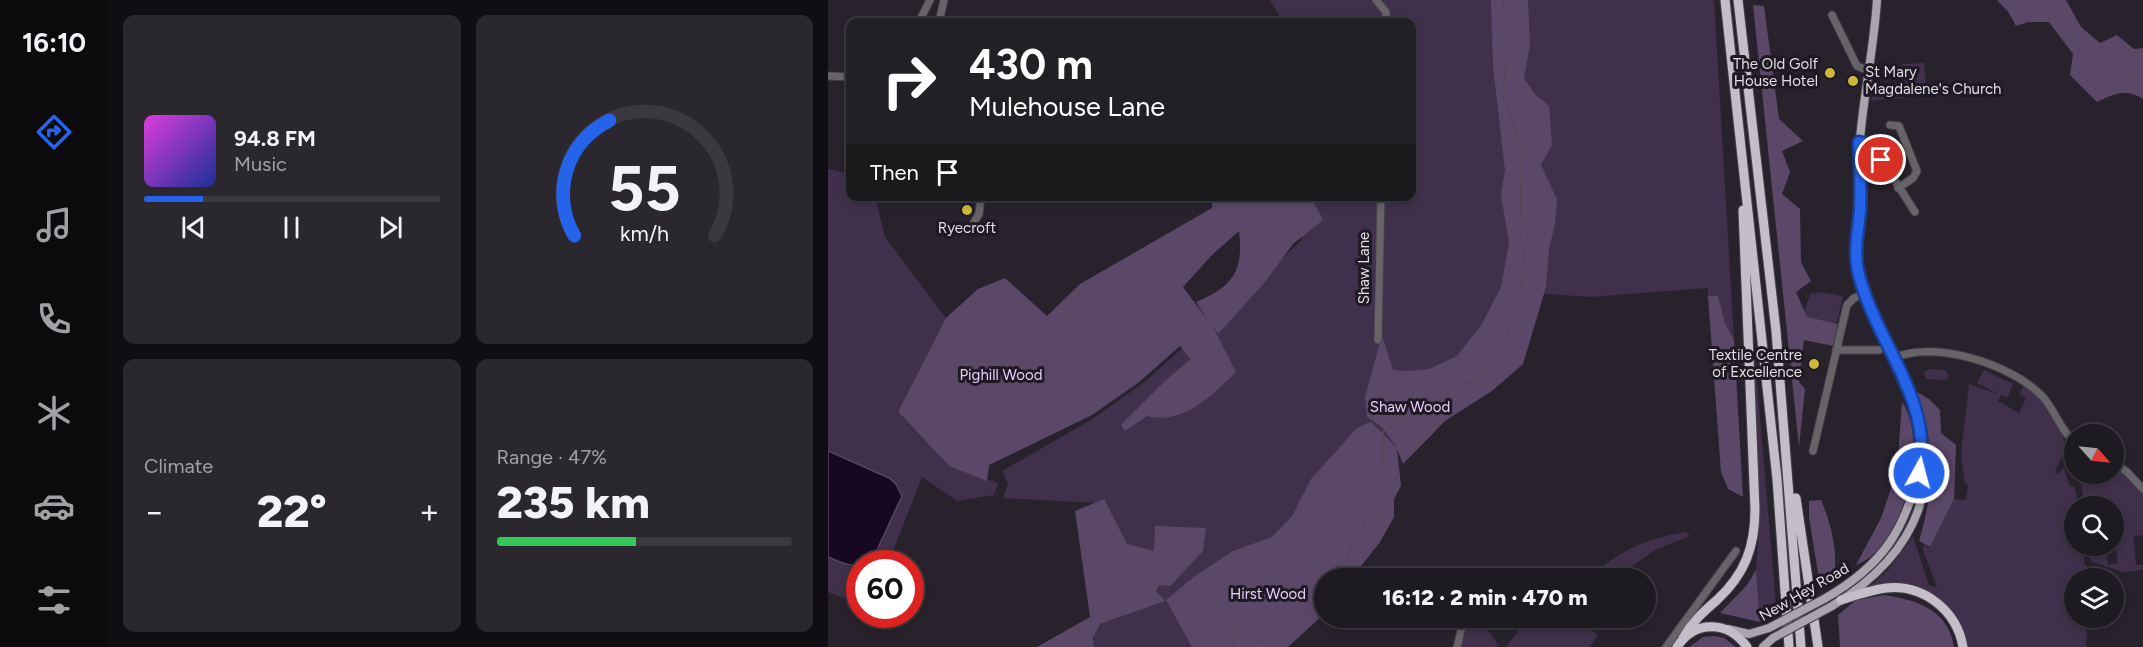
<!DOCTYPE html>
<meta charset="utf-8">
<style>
:root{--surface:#1e1a21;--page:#2b272e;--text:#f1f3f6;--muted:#a1a1a5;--line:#3c383f;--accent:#2563eb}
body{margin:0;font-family:Figtree,sans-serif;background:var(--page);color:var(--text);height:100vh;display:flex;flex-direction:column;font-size:22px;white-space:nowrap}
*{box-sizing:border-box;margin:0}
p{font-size:20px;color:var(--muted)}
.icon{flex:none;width:33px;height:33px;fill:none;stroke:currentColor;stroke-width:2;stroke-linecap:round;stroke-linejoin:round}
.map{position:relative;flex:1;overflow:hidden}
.sheet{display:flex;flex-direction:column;gap:15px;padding:15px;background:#100e12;width:720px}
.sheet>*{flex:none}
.hud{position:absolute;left:18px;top:18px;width:570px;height:183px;border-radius:12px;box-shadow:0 3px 9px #0003,0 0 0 2px var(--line);background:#202124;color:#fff;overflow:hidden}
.needle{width:39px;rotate:117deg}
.buttons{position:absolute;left:1236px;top:424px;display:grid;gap:12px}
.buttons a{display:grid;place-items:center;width:60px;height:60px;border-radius:50%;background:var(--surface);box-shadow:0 3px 9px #0003,0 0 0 2px var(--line);font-size:30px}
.speed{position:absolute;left:18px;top:550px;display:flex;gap:12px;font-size:30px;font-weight:700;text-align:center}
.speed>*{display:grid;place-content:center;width:78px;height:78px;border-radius:50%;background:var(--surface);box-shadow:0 3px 9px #0003,0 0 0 2px var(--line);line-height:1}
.speed .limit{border:9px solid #d22;background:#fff;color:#111}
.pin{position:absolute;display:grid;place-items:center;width:51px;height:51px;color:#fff;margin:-26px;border:3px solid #fff;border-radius:50%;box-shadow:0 2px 6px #0007}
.me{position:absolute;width:66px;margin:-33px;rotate:7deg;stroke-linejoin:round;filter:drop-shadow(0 0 4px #0008)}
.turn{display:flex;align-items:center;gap:21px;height:126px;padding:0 24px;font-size:27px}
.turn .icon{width:78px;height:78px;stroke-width:2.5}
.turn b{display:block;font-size:42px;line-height:51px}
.then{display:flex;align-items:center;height:57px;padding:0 24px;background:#0003;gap:12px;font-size:22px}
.big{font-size:45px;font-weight:800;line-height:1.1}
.sheet .card{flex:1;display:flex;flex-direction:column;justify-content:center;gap:9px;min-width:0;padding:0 21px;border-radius:12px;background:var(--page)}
.sheet .dial{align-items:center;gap:0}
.dial svg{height:156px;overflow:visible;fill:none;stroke:var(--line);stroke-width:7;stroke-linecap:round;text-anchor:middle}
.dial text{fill:var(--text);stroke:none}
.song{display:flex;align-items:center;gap:18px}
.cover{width:72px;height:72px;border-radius:9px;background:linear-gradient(135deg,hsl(300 70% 55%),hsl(230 70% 35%))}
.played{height:6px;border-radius:3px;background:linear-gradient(90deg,var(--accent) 20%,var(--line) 20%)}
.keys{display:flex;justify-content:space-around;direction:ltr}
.heat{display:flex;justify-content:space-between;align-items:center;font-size:33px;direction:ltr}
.charge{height:9px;border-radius:4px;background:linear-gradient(90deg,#34c759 47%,var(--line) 0)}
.sheet .tiles{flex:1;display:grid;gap:15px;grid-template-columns:repeat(2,1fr)}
.trip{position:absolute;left:486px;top:568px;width:342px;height:60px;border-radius:30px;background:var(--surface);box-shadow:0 3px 9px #0003,0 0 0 2px var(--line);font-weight:800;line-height:60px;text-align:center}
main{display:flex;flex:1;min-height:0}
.dock{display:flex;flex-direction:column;width:108px;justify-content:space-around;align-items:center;background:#0c0a0d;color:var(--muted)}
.dock .icon{width:42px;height:42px}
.dock .current{color:var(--accent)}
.dock b{font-size:27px;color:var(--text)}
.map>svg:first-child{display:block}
.green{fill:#40304b}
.forest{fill:#5b4869;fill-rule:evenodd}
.water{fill:#180722;stroke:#54475c;stroke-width:1.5}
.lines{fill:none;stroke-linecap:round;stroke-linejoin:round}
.stream{stroke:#54475c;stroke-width:1.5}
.minor-casing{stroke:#464049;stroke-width:9}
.major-casing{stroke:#464049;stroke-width:10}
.highway-casing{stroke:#464049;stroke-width:11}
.minor{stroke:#676469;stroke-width:7}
.major{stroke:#aaa4af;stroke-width:8}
.highway{stroke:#c4bdca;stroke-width:9}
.major-bridge-casing{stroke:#464049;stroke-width:10;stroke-linecap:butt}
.major-bridge{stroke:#aaa4af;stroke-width:8}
.route-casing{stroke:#184099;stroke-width:15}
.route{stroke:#2563eb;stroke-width:10}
.poi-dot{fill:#ccb938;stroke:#1e1922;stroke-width:2}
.labels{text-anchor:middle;stroke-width:6;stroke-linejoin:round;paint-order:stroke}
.poi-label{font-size:15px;fill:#e1dde4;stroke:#1e1922;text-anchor:end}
.street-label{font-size:15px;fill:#e1dde4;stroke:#1e1922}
.park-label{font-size:15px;fill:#e8cdfc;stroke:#1e1922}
</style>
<main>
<nav class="dock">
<b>16:10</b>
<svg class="icon current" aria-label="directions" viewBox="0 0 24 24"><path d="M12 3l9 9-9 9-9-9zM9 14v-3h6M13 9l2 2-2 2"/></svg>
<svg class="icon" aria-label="music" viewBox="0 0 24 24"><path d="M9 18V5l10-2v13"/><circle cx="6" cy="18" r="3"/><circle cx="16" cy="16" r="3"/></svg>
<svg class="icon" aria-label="phone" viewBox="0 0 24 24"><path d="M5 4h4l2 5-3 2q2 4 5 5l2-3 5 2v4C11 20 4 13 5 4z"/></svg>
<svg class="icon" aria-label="climate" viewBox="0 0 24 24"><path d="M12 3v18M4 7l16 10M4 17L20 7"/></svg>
<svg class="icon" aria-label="car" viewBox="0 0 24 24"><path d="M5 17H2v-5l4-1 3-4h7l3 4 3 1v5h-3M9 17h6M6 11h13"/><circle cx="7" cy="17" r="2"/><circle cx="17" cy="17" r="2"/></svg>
<svg class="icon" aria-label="filters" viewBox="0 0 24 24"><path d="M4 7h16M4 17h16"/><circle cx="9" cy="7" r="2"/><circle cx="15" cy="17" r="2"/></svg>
</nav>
<section class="sheet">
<div class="tiles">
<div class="card">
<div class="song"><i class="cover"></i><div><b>94.8 FM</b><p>Music</p></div></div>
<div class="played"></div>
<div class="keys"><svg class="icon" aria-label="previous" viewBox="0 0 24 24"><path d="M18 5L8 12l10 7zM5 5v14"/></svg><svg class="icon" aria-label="pause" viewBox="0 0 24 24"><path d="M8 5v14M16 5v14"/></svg><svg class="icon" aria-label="next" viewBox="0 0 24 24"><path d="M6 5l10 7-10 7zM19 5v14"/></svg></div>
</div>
<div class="card dial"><svg viewBox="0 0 100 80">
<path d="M14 69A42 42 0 1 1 86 69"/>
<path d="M14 69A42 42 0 0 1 32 10" stroke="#2563eb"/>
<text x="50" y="56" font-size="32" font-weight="700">55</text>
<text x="50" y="72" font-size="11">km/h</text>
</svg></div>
<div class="card"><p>Climate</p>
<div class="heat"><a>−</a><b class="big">22°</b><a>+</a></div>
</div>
<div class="card"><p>Range · 47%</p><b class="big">235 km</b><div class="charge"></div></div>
</div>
</section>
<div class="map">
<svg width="1315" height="647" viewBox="0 0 1315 647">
<rect width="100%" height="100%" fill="#28222c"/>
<!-- green -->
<path class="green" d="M442 0H886L906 340 897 323 890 297 880 296V288L761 297 707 293 572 431 487 597 387 647H266L265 638 272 624 328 604 268 503 175 498 180 484 174 471 266 418 318 381 474 240 472 197 584 196V22H455Z
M1096 63 1099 95 1043 101 1046 84 1074 85V64Z
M0 169 22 174V196L47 197 57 237 118 318 70 413 121 466 170 483 166 495 129 501 94 477 60 564H37L48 555 73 496 61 478 0 451Z
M993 292 1015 296 1009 322 991 325 975 315 982 294Z
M926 347 949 616 932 622 928 570 931 527Z
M1102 369 1118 370 1121 377 1118 380 1098 379 1096 372Z
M1156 370 1185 384 1179 398 1173 395 1170 401 1191 413 1198 398 1191 394 1196 386C1210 393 1236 429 1237 445 1237 454 1230 464 1227 473L1230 474 1236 467 1242 487 1246 486 1251 507H1246V546H1256V563L1261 570V579H1246V618H1259L1258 647H1139C1118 590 1100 582 1041 587L1061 569 1085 536 1101 585 1109 588 1095 550 1096 544 1100 548 1102 547 1126 499 1138 500 1140 485 1137 484 1133 454 1141 384 1170 394 1149 383Z
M1286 466 1315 493V535L1305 537 1308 565H1315V570L1295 572 1262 561 1263 546H1277L1280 565 1290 563 1286 539V507H1258L1250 474H1286Z
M858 532 862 536 827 550 786 579H761C788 551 820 538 858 532Z
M0 557 22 567 31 566V604L0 592Z
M639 618 662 633 671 647H633Z
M724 618H756L753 623 770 635 761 647H678L691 630 715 627Z"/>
<!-- forest -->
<path class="forest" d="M663 0H700L702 44 696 78 707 94 721 106 724 145 713 165 729 199 727 224 721 249 718 287 695 364 664 391 617 421 575 464 569 449 573 486 566 499V517L552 542 523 579H496V614L460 647H364L338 600 367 576 405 551 444 537 464 516 483 479 529 428 543 422 569 448 554 427 539 417 537 397 554 335 565 370 580 371 601 369 629 356 654 324 673 287 681 243 673 195 677 170 665 67Z
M1169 0H1238L1253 27 1272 43 1289 35 1306 49 1315 48V99C1299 88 1285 94 1269 102L1242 75 1245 54 1221 22H1200L1188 26 1181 13Z
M925 5 936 6 951 119 975 141 954 151 962 172 954 194 972 209 973 262 983 281 968 292 979 317 1010 324 1005 346 976 340 971 382 977 389 971 447Z
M384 197H483L495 220 465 244 437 282 390 334 384 325 408 372C383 396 356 425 319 416L297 431 293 425 338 380 363 359 352 346 310 383 264 415 161 465 159 481 121 466 70 412 118 318 150 289 177 278 219 316 252 284 384 208ZM411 231C416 272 404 287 368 302L379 319 355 287 385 254Z
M880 296H890L897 323 906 340 915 497 900 489 893 472Z
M1089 392 1101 399 1112 410 1113 433 1128 445 1126 499 1102 547 1091 541C1108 482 1107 449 1089 392Z
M1074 402C1102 441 1075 549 1028 565L1053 518 1069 471Z
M276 499 299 544 326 551 327 526 378 528 375 551 342 586 331 585 328 591 337 601 272 624 265 638 266 647H209L262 617 247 511Z
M993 500C1004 526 1010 552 1006 580L993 592 981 517V501Z
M928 570 932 622 892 613 919 585Z
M1056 595C1089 600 1120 609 1126 647H1012L1010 615 1028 600Z
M886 636 896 638 908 647H861L875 637Z"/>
<!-- water -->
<path class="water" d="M0 451 61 478 68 484 74 496 44 561C27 569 18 565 0 557Z"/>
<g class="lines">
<!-- stream -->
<path class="stream" d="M1212 0 1265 66 1315 80
M504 579 511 564 520 558 524 541 537 525V509L554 475 555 431C570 427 571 414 582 406 591 400 608 403 619 398 623 386 635 383 647 382L674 344 681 330 682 314 692 296 699 230 693 218 692 147 676 91 678 56 672 42 676 17 675 0
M378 593C383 597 404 626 406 632 407 637 406 643 405 647
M424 647 483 611 492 602 496 588"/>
<defs>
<path id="minor" d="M548 0 558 12V22
M1004 15 1029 66 1041 71
M91 22 102 0
M111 22 116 0
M0 76 22 77
M1062 125 1071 126 1089 171 1085 178 1070 188
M1031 142 1045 146 1087 212
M145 224 151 214 153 196
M550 340 553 196
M1008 350H1051
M1066 358C1107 340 1184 364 1215 397 1227 411 1233 430 1246 442
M985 451 1019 305 1026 298 1036 294
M1286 463 1299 472 1315 489
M629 647 636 618
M838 647 908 551"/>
<path id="major" d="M996 599C1056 565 1079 528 1093 461
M1004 606C1091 553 1122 478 1078 383 1059 342 1029 299 1028 252 1027 238 1031 222 1032 207 1033 185 1030 162 1032 139 1036 93 1046 47 1049 0
M900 629 921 634 941 628
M935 647 945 638"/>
<path id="highway" d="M897 0 949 479 961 647
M910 0 948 331 973 647
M968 498 990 647
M1013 600C1028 595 1043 590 1058 588 1096 584 1129 611 1135 647
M855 638C864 622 875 612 889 600 917 574 927 547 927 509L915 210
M849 647C867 619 901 621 919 647"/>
</defs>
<!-- minor casing -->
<use href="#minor" class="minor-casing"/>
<!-- major casing -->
<use href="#major" class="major-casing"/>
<!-- highway casing -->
<use href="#highway" class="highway-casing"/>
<!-- minor -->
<use href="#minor" class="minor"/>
<!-- major -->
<use href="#major" class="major"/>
<!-- highway -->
<use href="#highway" class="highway"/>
<defs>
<path id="major-bridge" d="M941 628 996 599
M945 638 1004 606"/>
</defs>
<!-- major-bridge casing -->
<use href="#major-bridge" class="major-bridge-casing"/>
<!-- major-bridge -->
<use href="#major-bridge" class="major-bridge"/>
</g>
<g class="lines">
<defs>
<path id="route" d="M1053 160 1045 146 1031 142C1032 165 1033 188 1032 211 1030 232 1025 254 1031 275 1048 343 1106 400 1091 473"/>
</defs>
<!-- route casing -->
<use href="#route" class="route-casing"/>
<!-- route -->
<use href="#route" class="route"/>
</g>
<!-- markers -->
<g class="poi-dot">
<circle cx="1002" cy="73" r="6"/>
<circle cx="1025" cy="81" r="6"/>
<circle cx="139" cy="210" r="6"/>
<circle cx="986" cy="364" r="6"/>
</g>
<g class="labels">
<!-- poi labels -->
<g class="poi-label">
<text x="990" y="69">The Old Golf<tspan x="990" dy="17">House Hotel</tspan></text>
<text x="1037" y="77" text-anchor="start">St Mary<tspan x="1037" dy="17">Magdalene's Church</tspan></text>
<text x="139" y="233" text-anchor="middle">Ryecroft</text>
<text x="974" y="360">Textile Centre<tspan x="974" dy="17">of Excellence</tspan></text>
</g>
<!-- street labels -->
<g class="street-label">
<text transform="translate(536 268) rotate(-90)" y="5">Shaw Lane</text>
<text transform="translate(976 592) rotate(-30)" y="5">New Hey Road</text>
</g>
<!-- park labels -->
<g class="park-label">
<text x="173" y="380">Pighill Wood</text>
<text x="582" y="412">Shaw Wood</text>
<text x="440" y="599">Hirst Wood</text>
</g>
</g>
</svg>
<div class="buttons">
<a><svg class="needle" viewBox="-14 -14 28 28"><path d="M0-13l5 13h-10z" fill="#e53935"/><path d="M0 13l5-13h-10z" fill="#a1a1a5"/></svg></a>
<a><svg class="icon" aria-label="search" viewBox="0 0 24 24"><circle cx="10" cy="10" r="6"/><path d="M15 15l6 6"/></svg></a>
<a><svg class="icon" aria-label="layers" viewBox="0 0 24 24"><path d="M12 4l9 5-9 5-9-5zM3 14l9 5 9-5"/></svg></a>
</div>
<div class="speed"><div class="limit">60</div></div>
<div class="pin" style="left:1053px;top:160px;background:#d93025"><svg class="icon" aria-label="arrive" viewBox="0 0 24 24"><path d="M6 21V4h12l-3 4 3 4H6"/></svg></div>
<svg class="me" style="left:1091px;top:473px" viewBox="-20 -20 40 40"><circle r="17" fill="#2563eb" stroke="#fff" stroke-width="3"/><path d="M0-11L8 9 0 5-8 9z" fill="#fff"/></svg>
<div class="trip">16:12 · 2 min · 470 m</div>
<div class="hud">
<div class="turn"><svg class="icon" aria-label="right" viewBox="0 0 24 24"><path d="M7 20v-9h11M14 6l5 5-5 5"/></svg><div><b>430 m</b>Mulehouse Lane</div></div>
<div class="then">Then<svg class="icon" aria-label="arrive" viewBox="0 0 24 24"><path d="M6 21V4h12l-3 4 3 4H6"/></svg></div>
</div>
</div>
</main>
